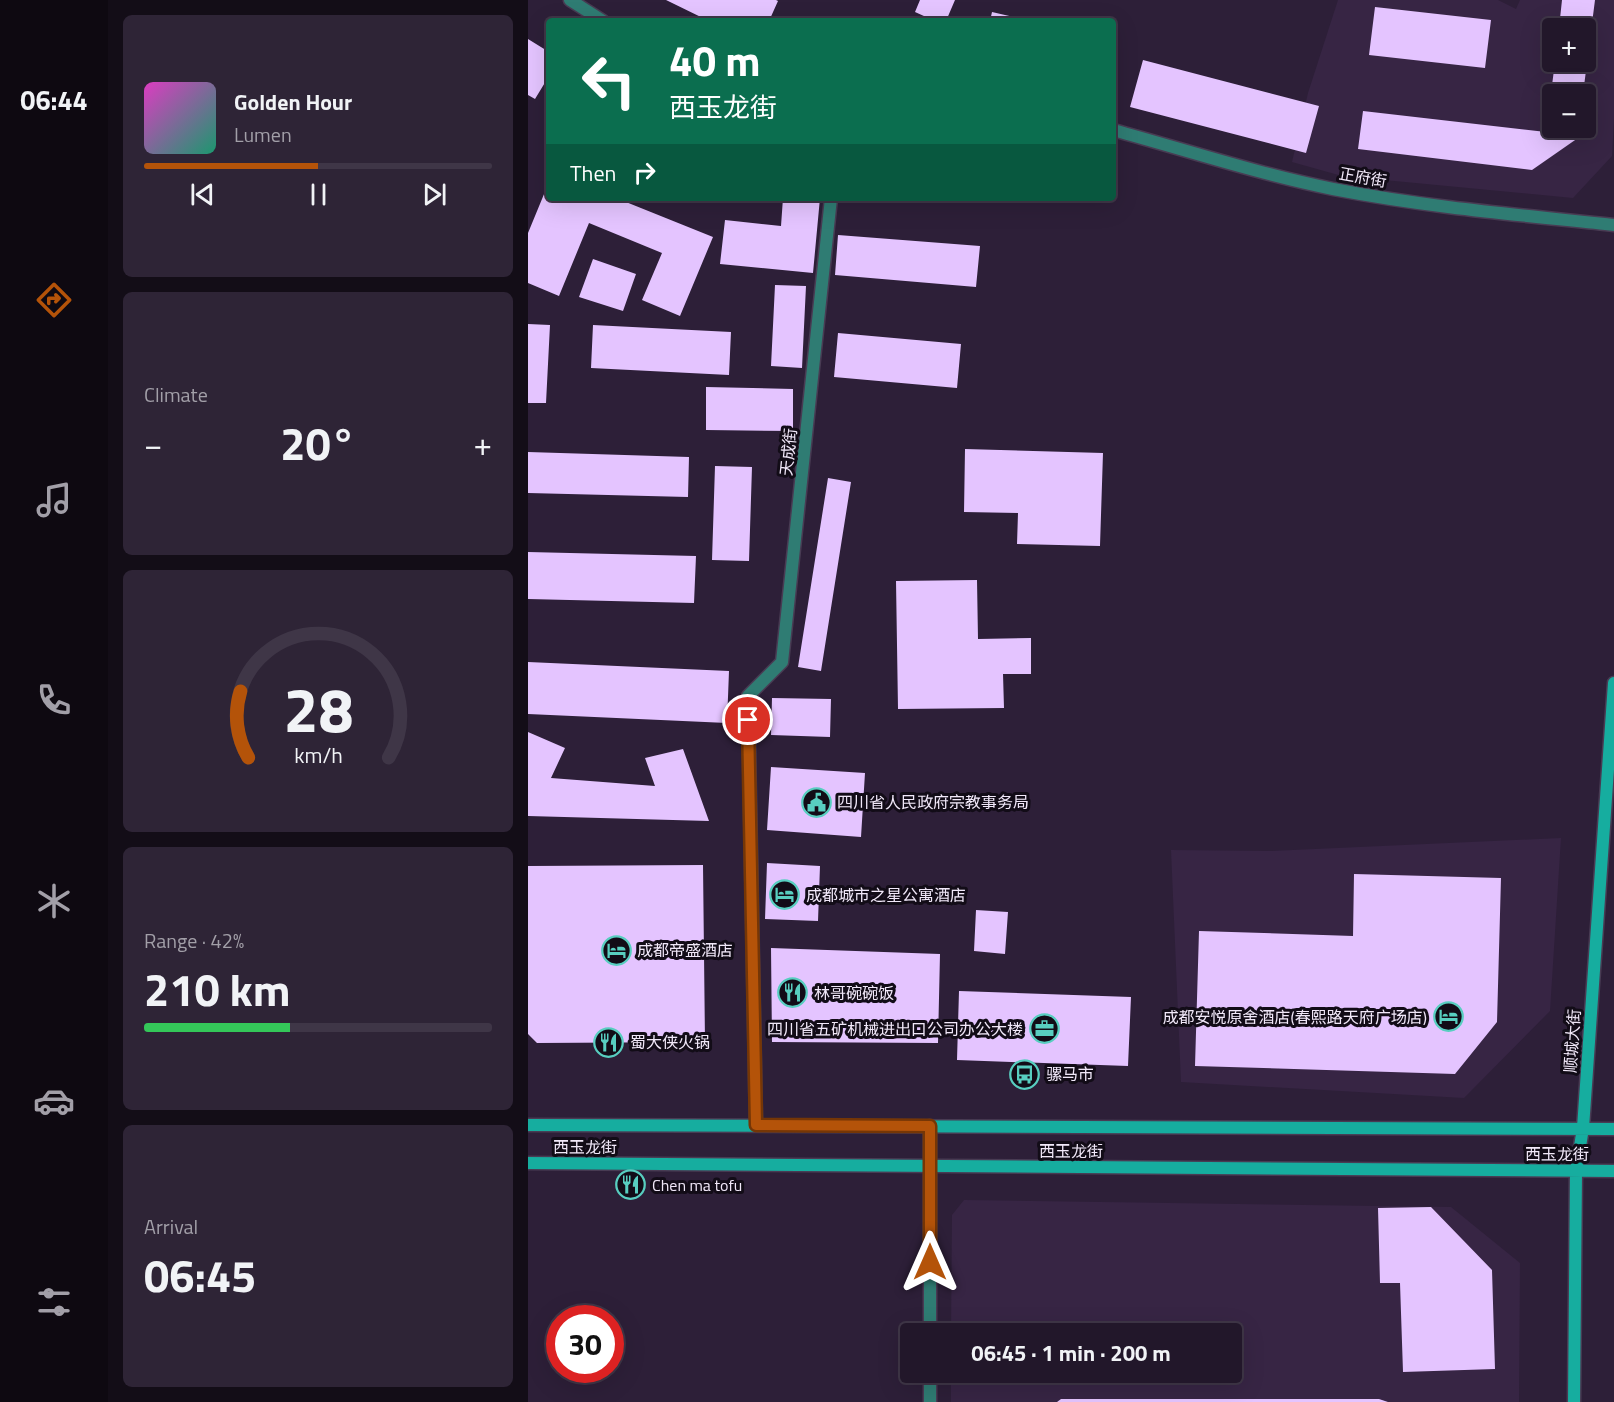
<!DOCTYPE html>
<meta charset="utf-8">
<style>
:root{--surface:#22172a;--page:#2e2436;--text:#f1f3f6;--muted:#a29fa8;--line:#3f3647;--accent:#b45309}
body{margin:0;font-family:"Titillium Web","Noto Sans SC",sans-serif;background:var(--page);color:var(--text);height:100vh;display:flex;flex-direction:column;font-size:22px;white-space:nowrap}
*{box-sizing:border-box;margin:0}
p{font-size:20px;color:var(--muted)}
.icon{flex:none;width:33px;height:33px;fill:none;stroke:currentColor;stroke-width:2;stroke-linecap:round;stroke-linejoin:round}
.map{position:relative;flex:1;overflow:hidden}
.panel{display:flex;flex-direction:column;gap:15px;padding:15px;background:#130d17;width:420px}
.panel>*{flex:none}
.banner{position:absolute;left:18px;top:18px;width:570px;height:183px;border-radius:6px;box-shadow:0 6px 24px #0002,0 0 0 2px var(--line);background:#0b6e4f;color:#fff;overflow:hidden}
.tools{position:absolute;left:1014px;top:18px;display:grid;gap:12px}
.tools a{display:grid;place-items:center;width:54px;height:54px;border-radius:6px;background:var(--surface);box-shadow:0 6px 24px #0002,0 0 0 2px var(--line);font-size:30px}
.speed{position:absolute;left:18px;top:1305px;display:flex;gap:12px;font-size:30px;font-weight:700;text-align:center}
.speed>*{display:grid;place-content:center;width:78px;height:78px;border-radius:50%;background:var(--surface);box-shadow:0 6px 24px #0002,0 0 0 2px var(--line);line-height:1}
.speed .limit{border:9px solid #d22;background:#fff;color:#111}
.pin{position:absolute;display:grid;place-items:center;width:51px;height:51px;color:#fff;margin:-26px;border:3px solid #fff;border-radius:50%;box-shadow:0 2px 6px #0007}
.me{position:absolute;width:66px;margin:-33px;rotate:0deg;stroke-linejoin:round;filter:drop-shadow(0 0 4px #0008)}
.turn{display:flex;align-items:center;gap:21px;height:126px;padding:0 24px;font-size:27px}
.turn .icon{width:78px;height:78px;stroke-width:2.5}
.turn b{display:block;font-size:42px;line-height:51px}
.then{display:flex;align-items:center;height:57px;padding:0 24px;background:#0003;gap:12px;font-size:22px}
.big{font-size:45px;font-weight:700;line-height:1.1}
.panel .card{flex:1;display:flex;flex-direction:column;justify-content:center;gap:9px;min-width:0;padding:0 21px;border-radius:9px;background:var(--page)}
.panel .dial{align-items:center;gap:0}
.dial svg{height:156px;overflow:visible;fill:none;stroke:var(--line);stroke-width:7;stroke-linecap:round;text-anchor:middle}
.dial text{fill:var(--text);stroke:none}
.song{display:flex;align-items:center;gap:18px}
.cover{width:72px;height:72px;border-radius:9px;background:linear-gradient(135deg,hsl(310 70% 55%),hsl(160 70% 35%))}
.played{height:6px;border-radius:3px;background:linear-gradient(90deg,var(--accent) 50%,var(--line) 50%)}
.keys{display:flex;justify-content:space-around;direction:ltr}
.heat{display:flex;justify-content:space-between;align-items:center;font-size:33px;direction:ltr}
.charge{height:9px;border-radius:4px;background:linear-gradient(90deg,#34c759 42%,var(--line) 0)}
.trip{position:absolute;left:372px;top:1323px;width:342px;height:60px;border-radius:6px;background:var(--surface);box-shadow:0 6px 24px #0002,0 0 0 2px var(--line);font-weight:700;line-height:60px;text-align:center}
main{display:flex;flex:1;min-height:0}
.menu{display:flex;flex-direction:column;width:108px;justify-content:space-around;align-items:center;background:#0e0911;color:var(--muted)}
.menu .icon{width:42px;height:42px}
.menu .active{color:var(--accent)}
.menu b{font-size:27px;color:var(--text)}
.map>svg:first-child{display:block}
.built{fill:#372544;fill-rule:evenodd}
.building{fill:#e4c4ff}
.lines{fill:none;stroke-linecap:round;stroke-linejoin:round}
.minor-casing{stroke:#483b53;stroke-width:15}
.secondary-casing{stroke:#483b53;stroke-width:15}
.minor{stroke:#2f7c73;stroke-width:12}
.secondary{stroke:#16ad9f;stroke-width:12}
.route-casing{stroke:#753606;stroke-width:15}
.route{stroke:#b45309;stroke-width:10}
.labels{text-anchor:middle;stroke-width:6;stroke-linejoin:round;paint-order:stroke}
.street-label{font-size:16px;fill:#f1e8f9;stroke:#120c17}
.poi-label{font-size:16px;fill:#f1e8f9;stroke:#120c17;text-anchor:start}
</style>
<main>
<nav class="menu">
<b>06:44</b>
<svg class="icon active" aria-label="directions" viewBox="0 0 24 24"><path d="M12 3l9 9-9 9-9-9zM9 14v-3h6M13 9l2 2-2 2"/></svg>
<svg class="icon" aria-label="music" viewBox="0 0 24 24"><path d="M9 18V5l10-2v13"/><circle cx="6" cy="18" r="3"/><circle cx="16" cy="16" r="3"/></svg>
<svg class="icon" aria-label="phone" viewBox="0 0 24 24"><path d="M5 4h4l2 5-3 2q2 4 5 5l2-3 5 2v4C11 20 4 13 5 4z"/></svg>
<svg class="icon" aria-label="climate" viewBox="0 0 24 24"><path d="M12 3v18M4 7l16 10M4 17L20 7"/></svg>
<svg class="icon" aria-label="car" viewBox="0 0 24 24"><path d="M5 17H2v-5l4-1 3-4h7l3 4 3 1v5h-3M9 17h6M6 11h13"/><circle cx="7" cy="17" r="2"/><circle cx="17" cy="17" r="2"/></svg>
<svg class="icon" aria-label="filters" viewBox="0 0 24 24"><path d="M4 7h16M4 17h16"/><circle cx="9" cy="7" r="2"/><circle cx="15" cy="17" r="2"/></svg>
</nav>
<section class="panel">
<div class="card">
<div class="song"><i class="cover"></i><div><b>Golden Hour</b><p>Lumen</p></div></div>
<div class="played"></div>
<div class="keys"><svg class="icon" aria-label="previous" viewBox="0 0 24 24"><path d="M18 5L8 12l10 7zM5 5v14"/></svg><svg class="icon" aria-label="pause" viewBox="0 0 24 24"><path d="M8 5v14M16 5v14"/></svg><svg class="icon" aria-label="next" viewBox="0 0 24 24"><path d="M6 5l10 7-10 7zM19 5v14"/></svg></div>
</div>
<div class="card"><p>Climate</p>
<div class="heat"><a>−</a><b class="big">20°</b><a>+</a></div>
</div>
<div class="card dial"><svg viewBox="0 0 100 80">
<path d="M14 69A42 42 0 1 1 86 69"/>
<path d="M14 69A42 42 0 0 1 10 35" stroke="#b45309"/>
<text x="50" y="56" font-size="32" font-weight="700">28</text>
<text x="50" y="72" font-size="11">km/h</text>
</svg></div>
<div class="card"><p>Range · 42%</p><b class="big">210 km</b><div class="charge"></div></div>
<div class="card"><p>Arrival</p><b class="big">06:45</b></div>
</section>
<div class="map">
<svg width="1086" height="1402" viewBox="0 0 1086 1402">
<rect width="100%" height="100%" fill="#2d1f38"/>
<!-- built -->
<path class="built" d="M810 0H970L988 9 992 0H1086V119L1084 156 1045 198 814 176 764 162 780 93ZM1024 28H1058V62H1024ZM1024 94H1058V128H1024Z
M1033 838 1022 1011 936 1098 653 1082 643 850 743 851Z
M436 1200 923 1207 992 1263 991 1402H423V1373L704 1372V1334L423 1333 424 1215Z"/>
<!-- building -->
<path class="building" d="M138 0H248L250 1 241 21H181Z
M392 0H427L418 21H407L387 12Z
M1034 0H1067L1055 94H1024V128H1051L1050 138 1004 170 830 149 835 111 1018 132 1027 62H1058V28H1031Z
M847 7 963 20 957 68 841 55Z
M464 12 499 20V21H462Z
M0 39 21 52V76L7 99 0 95Z
M615 60 791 106 778 153 602 107Z
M21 182V198H88L185 237 152 316 114 300 134 253 61 223 31 296 0 283V233Z
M255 198H292L285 273 192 264 197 220 253 226Z
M310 235 452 246 448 287 307 275Z
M65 259 108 274 95 311 51 297Z
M247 285 278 286 274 368 243 366Z
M0 324 22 325 18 403H0Z
M65 325 203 332 201 375 63 368Z
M310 333 433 344 429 388 306 377Z
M178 387 265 389V431L178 430Z
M437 449 575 453 572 546 489 544 490 513 436 512Z
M0 452 161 457 160 497 0 493Z
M187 466 224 467 221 561 184 560Z
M300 478 323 482 293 671 270 667Z
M0 552 168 556 166 603 0 599Z
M449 580 450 639 503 638V674H475L476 708 370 709 368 581Z
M0 662 201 671 199 723 0 714Z
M244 698 303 699 302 737 243 735Z
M0 732 37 748 23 778 127 786 117 758 155 749 181 821 0 816Z
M243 767 337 773 333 837 239 830Z
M239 863 292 866 290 921 237 919Z
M175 865 177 1042 9 1043 0 1034V866Z
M826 874 973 878 969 1022 927 1074 667 1066 671 931 825 936Z
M448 910 480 912 477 954 446 951Z
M243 948 412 954 410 1043 244 1042Z
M431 991 603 997 600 1066 429 1060Z
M903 1207 964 1270 967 1369 875 1372 872 1283H852L850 1208Z
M533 1399H851L860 1402H529Z"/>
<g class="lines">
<defs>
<path id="minor" d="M42 0 75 21
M585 130C658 150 731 174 805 189 898 207 992 215 1086 225
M228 1125 220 696 254 662 303 198
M402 1334V1126
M402 1402V1372"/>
<path id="secondary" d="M0 1125 1086 1129
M0 1163 1086 1171
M1046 1402 1048 1171 1055 1128 1086 683"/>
</defs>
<!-- minor casing -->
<use href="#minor" class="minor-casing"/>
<!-- secondary casing -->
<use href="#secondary" class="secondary-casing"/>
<!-- minor -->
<use href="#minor" class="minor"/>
<!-- secondary -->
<use href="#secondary" class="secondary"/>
</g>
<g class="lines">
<defs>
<path id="route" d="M220 720 228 1125 402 1126V1262"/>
</defs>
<!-- route casing -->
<use href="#route" class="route-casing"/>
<!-- route -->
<use href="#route" class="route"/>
</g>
<!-- icons -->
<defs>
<symbol id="civic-ring" viewBox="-11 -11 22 22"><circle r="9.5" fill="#120c17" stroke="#58cec0" stroke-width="1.5"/><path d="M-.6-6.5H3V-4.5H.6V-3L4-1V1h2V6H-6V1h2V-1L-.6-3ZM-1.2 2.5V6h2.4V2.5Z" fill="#58cec0"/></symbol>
<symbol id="hotel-ring" viewBox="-11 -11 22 22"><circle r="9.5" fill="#120c17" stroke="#58cec0" stroke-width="1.5"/><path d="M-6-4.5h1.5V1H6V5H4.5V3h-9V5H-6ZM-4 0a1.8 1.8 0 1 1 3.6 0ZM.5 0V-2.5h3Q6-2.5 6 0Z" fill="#58cec0"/></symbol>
<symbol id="restaurant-ring" viewBox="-11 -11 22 22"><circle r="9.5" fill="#120c17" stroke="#58cec0" stroke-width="1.5"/><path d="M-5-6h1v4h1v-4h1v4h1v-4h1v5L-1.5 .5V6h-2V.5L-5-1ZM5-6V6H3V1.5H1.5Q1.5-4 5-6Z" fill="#58cec0"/></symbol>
<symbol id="office-ring" viewBox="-11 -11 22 22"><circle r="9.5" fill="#120c17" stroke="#58cec0" stroke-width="1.5"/><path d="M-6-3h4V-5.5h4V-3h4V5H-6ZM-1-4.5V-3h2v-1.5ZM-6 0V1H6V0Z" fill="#58cec0"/></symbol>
<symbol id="bus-ring" viewBox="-11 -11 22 22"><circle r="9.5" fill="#120c17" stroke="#58cec0" stroke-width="1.5"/><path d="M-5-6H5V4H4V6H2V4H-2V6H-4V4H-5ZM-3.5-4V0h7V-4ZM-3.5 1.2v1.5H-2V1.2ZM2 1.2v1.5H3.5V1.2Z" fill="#58cec0"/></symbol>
</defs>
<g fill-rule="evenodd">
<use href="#civic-ring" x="272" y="786" width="33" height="33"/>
<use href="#hotel-ring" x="240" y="878" width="33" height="33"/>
<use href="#hotel-ring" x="72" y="934" width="33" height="33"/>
<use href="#restaurant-ring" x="248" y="976" width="33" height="33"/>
<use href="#hotel-ring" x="904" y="1000" width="33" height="33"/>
<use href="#office-ring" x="500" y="1012" width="33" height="33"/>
<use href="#restaurant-ring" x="64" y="1026" width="33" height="33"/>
<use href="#bus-ring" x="480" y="1058" width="33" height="33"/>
<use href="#restaurant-ring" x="86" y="1168" width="33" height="33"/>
</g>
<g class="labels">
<!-- street labels -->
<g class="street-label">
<text transform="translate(835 177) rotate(10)" y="6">正府街</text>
<text transform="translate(260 452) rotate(-84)" y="6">天成街</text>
<text transform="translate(1044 1041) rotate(-86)" y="6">顺城大街</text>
<text x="57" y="1153">西玉龙街</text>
<text x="543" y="1157">西玉龙街</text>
<text x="1029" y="1160">西玉龙街</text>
</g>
<!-- poi labels -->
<g class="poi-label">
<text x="309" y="808">四川省人民政府宗教事务局</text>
<text x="278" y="901">成都城市之星公寓酒店</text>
<text x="109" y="956">成都帝盛酒店</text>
<text x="286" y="999">林哥碗碗饭</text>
<text x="899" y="1023" text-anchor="end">成都安悦原舍酒店(春熙路天府广场店)</text>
<text x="495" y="1035" text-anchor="end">四川省五矿机械进出口公司办公大楼</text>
<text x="102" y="1048">蜀大侠火锅</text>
<text x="518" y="1080">骡马市</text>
<text x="124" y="1191">Chen ma tofu</text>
</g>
</g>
</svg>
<div class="tools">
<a>+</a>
<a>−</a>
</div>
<div class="speed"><div class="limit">30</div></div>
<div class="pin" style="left:220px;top:720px;background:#d93025"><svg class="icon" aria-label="arrive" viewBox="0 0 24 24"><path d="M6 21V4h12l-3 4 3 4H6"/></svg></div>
<svg class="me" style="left:402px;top:1262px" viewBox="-20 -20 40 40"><path d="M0-17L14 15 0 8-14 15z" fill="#b45309" stroke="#fff" stroke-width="4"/></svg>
<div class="trip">06:45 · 1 min · 200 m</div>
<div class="banner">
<div class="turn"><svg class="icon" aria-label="left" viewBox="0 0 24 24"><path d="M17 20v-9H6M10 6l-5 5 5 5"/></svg><div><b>40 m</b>西玉龙街</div></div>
<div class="then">Then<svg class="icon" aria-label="right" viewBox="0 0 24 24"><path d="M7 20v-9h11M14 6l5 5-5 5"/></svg></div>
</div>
</div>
</main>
